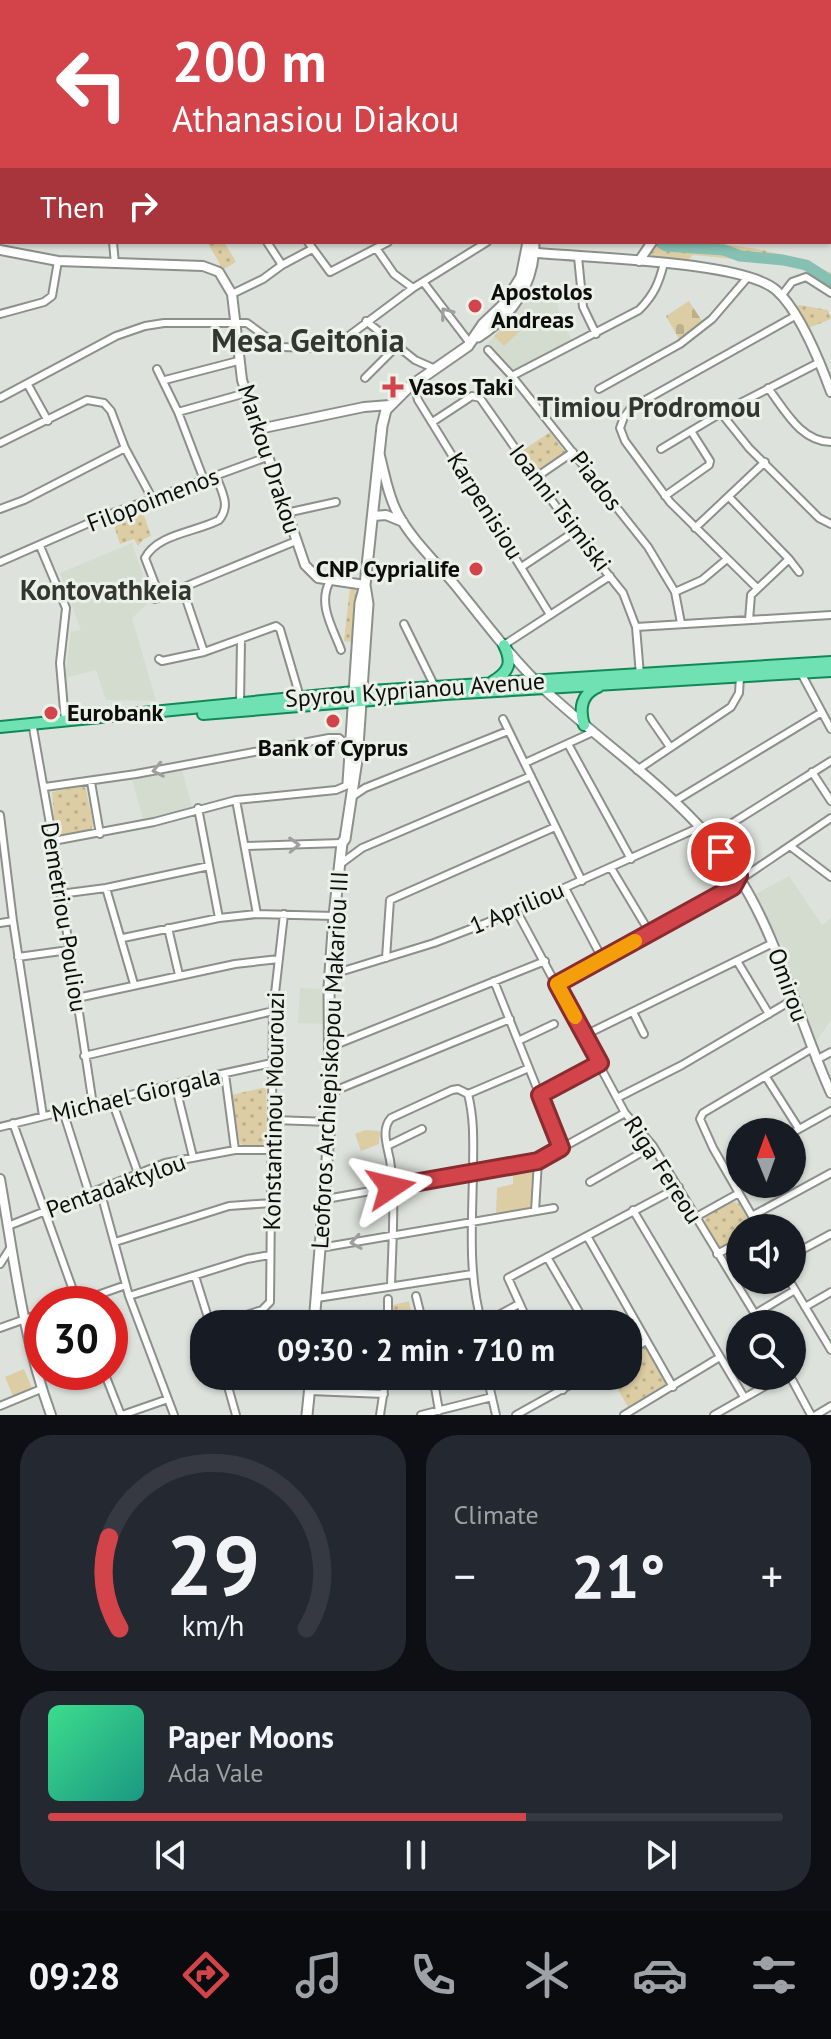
<!DOCTYPE html>
<meta charset="utf-8">
<style>
:root{--surface:#171b24;--page:#242831;--text:#f1f3f6;--muted:#9ea1a6;--line:#363941;--accent:#d3434a}
body{margin:0;font-family:"PT Sans",sans-serif;background:var(--page);color:var(--text);height:100vh;display:flex;flex-direction:column;font-size:30px;white-space:nowrap}
*{box-sizing:border-box;margin:0}
p{font-size:26px;color:var(--muted)}
.icon{flex:none;width:44px;height:44px;fill:none;stroke:currentColor;stroke-width:2;stroke-linecap:round;stroke-linejoin:round}
.map{position:relative;height:1415px;overflow:hidden}
.drawer{display:flex;flex-direction:column;gap:20px;padding:20px;background:#0d0f14;flex:1}
.drawer>*{flex:none}
.top-card{position:absolute;left:0px;top:0px;width:832px;height:244px;box-shadow:0 2px 6px #0004;background:#d3434a;color:#fff;overflow:hidden}
.needle{width:52px;rotate:359deg}
.tools{position:absolute;left:726px;top:1118px;display:grid;gap:16px}
.tools a{display:grid;place-items:center;width:80px;height:80px;border-radius:50%;background:var(--surface);box-shadow:0 2px 6px #0004;font-size:40px}
.speed{position:absolute;left:24px;top:1286px;display:flex;gap:16px;font-size:40px;font-weight:700;text-align:center}
.speed>*{display:grid;place-content:center;width:104px;height:104px;border-radius:50%;background:var(--surface);box-shadow:0 2px 6px #0004;line-height:1}
.speed .limit{border:12px solid #d22;background:#fff;color:#111}
.pin{position:absolute;display:grid;place-items:center;width:68px;height:68px;color:#fff;margin:-34px;border:4px solid #fff;border-radius:50%;box-shadow:0 2px 8px #0007}
.me{position:absolute;width:88px;margin:-44px;rotate:80deg;stroke-linejoin:round;filter:drop-shadow(0 0 6px #0008)}
.turn{display:flex;align-items:center;gap:28px;height:168px;padding:0 40px;font-size:36px}
.turn .icon{width:104px;height:104px;stroke-width:2.5}
.turn b{display:block;font-size:56px;line-height:68px}
.then{display:flex;align-items:center;height:76px;padding:0 40px;background:#0003;gap:16px;font-size:30px}
.big{font-size:60px;font-weight:700;line-height:1.1}
.drawer .tile{flex:1;display:flex;flex-direction:column;justify-content:center;gap:12px;min-width:0;padding:0 28px;border-radius:32px;background:var(--page)}
.drawer .dial{align-items:center;gap:0}
.dial svg{height:208px;overflow:visible;fill:none;stroke:var(--line);stroke-width:7;stroke-linecap:round;text-anchor:middle}
.dial text{fill:var(--text);stroke:none}
.song{display:flex;align-items:center;gap:24px}
.cover{width:96px;height:96px;border-radius:12px;background:linear-gradient(135deg,hsl(150 70% 55%),hsl(170 70% 35%))}
.played{height:8px;border-radius:4px;background:linear-gradient(90deg,var(--accent) 65%,var(--line) 65%)}
.keys{display:flex;justify-content:space-around;direction:ltr}
.heat{display:flex;justify-content:space-between;align-items:center;font-size:44px;direction:ltr}
.drawer .tiles{flex:1;display:grid;gap:20px;grid-template-columns:1fr 1fr}
.tile:last-child{grid-column:span 2}
.trip{position:absolute;left:190px;top:1310px;width:452px;height:80px;border-radius:32px;background:var(--surface);box-shadow:0 2px 6px #0004;font-weight:700;line-height:80px;text-align:center}
.tab-bar{display:flex;height:128px;justify-content:space-around;align-items:center;background:#090b0e;color:var(--muted)}
.tab-bar .icon{width:56px;height:56px}
.tab-bar .on{color:var(--accent)}
.tab-bar b{font-size:36px;color:var(--text)}
.map>svg:first-child{display:block}
.built{fill:#d3dcce}
.grass{fill:#dccda4}
.cemetery{fill:url(#cemetery-stones)}
.park{fill:url(#park-dots)}
.lines{fill:none;stroke-linecap:round;stroke-linejoin:round}
.river{stroke:#85c0b3;stroke-width:11}
.minor-casing{stroke:#8c908a;stroke-width:10}
.tertiary-casing{stroke:#8c908a;stroke-width:12}
.secondary-casing{stroke:#8c908a;stroke-width:13}
.primary-casing{stroke:#0f8a57;stroke-width:14}
.trunk-casing{stroke:#0f8a57;stroke-width:14}
.minor{stroke:#fff;stroke-width:6}
.tertiary{stroke:#fff;stroke-width:8}
.secondary{stroke:#fff;stroke-width:9}
.primary{stroke:#70e1b3;stroke-width:10}
.trunk{stroke:#40d79a;stroke-width:10}
.oneway{stroke:#9e9f9e}
.route-casing{stroke:#892c30;stroke-width:20}
.route{stroke:#d3434a;stroke-width:14}
.slow{stroke:#f59e0b;stroke-width:14}
.poi-dot{fill:#d3434a;stroke:#ebf0e9;stroke-width:3}
.labels{text-anchor:middle;stroke-width:6;stroke-linejoin:round;paint-order:stroke}
.poi-label{font-size:24px;font-weight:bold;fill:#0d0e0c;stroke:#ebf0e9;text-anchor:start}
.street-label{font-size:24px;fill:#0d0e0c;stroke:#ebf0e9}
.quarter-label{font-size:28px;font-weight:bold;fill:#333631;stroke:#ebf0e9}
.district-label{font-size:32px;font-weight:bold;fill:#333631;stroke:#ebf0e9}
</style>
<div class="map">
<svg width="831" height="1415" viewBox="0 0 831 1415">
<defs>
<pattern id="cemetery-stones" width="16" height="16" patternUnits="userSpaceOnUse" patternTransform="scale(2)"><rect width="16" height="16" fill="#dccda4"/><path d="M2 7V4a2 2 0 0 1 4 0v3zM10 15v-3a2 2 0 0 1 4 0v3z" fill="#bcaf8c"/></pattern>
<pattern id="park-dots" width="8" height="8" patternUnits="userSpaceOnUse" patternTransform="scale(2)"><rect width="8" height="8" fill="#dccda4"/><path d="M2 2h.1M6 6h.1" fill="none" stroke="#bcaf8c" stroke-width="1.8" stroke-linecap="round"/></pattern>
</defs>
<rect width="100%" height="100%" fill="#dee2dc"/>
<!-- built -->
<path class="built" d="M553 288 562 322 573 342 509 371 485 346 528 299 529 290Z
M132 543 151 600 132 618 156 701 106 700 96 670 65 678 71 632 81 630 60 573Z
M182 770 192 807 144 822 132 780Z
M789 876 822 925 831 918V1020L814 1045 781 944 752 896Z
M300 988 325 989V1024L298 1023Z"/>
<!-- grass -->
<path class="grass" d="M514 317 524 327 504 346 494 336Z
M365 1130 380 1131 379 1144 361 1151 355 1134Z
M533 1169 532 1207 496 1215 497 1188 513 1184V1172Z
M24 1369 32 1388 13 1396 5 1377Z"/>
<!-- cemetery -->
<path class="cemetery" d="M689 301 704 324 680 341 666 316Z"/>
<!-- park -->
<path class="park" d="M207 242H224L236 262 222 270 219 267 220 264Z
M660 242C721 242 775 246 831 273V289L811 277 803 266 693 255 687 262 653 258 649 253Z
M799 305 828 310 831 319 806 329 792 307Z
M550 432 565 452 536 471 522 451Z
M141 507 151 536 144 539 138 546 134 539 120 544 112 519Z
M350 588 359 589 353 642 344 641Z
M83 786 86 789 93 824 91 830 62 835 55 830 52 792Z
M266 1087 267 1141 262 1147H245L239 1142 232 1095Z
M732 1202 739 1203 752 1226 751 1228H740V1237L722 1247 718 1246 704 1223 706 1216Z
M409 1301 413 1324H390L389 1306Z
M644 1346 666 1384 628 1407 610 1376H628V1356Z"/>
<g class="lines">
<!-- river -->
<path class="river" d="M661 243 666 246 724 250 740 256 783 260 806 265 831 281"/>
<defs>
<path id="minor" d="M751 2 756 1
M2 132V140
M830 181H831
M0 220 2 219
M113 242 115 264
M267 242 282 265
M308 242 330 272 388 242
M376 248 394 274 413 288
M578 257 583 307 596 334
M424 283 469 342
M232 294 263 279 282 265 312 249
M782 295 792 282 806 277 831 293
M0 314 44 302 52 296 58 261
M366 321 415 360 433 368
M488 350 512 376 648 547 675 592 681 623
M157 369 178 412 204 480
M512 376 639 310C654 295 659 283 664 263
M365 378 398 345
M165 380 238 361
M414 383 418 400 549 613
M28 385 48 421
M768 388C785 410 800 441 831 442
M599 389 680 344 712 319 748 277
M0 398 116 336 145 326 164 323H247L280 347 326 348 342 341 413 288 487 242
M178 412 246 393
M721 413 749 448 819 518 831 524
M434 421 472 396 480 398 574 532 623 593 636 627 640 675
M0 443 87 400 104 403 111 411 125 448 152 498
M661 449 721 413 820 362
M535 478 573 452
M665 496 709 465 710 461 691 431
M729 497 789 559 799 572
M0 509 24 500 125 448
M286 513 336 502
M695 528 765 462
M40 546 66 608 60 663 65 721
M0 562 105 516 267 457
M523 566 574 532
M330 581C317 604 333 628 341 650
M757 588 670 502 625 441 620 428 624 417 631 408 795 316
M183 590 204 652
M675 592 702 580 727 559
M160 597 145 558C157 534 196 532 219 520 231 506 222 492 216 476
M155 599 296 541
M749 620 751 595 789 559
M404 624 435 687
M636 627 831 615
M504 645 610 576
M159 659 162 661 204 652 276 626 280 629 300 697
M801 673 831 729
M240 704 241 640
M650 718 670 747
M503 719 582 881
M33 728 53 841 93 1105
M568 744 631 859
M525 763 593 732
M637 770 731 707 739 693 740 677
M812 772 831 801
M91 782 100 834
M45 787 136 774 329 738H339L349 747
M353 796 365 788 508 731
M236 800 257 914
M675 801 822 712
M198 808 219 918
M0 815 13 921 43 1116
M710 837 831 761
M53 841 154 822 236 800 336 790 348 785
M245 846 342 843
M790 846 831 877
M339 865 362 848 531 776
M611 868 650 933
M741 879 831 818
M106 888 134 984
M565 888 603 960
M60 894 106 888 209 866
M516 910 625 1113 653 1146 761 1324
M0 923 13 921
M168 928 179 975
M123 938 219 918 257 914 334 916
M18 957 69 950
M386 958 390 900 555 827
M737 961 769 1014
M330 975 434 943 486 923 700 827
M494 981 561 1148
M557 984 733 887 744 885
M77 998 235 964 279 959
M633 1012 644 1034
M585 1035 773 943
M518 1041 554 1024
M330 1047 545 961
M84 1056 273 1011
M816 1060 831 1052
M225 1074 235 1150
M766 1077 799 1129
M175 1084 193 1157
M468 1094C475 1122 473 1146 473 1175 472 1224 468 1276 482 1324
M331 1095 339 1089 510 1019
M540 1095 600 1063
M617 1098 682 1065 794 999
M112 1101 138 1173
M63 1111 89 1193
M274 1120 330 1122
M13 1123 78 1304
M0 1127 175 1084 272 1063
M792 1133 831 1111
M387 1146 422 1129
M726 1170 740 1162
M590 1182 653 1146
M100 1190 129 1296 174 1415
M326 1199 538 1161 625 1113
M633 1210 744 1397
M535 1211 538 1161
M752 1216 831 1173
M696 1217 739 1193
M8 1226 165 1163 235 1150H272
M759 1228 713 1148 700 1119 703 1113 811 1049
M587 1236 673 1387
M115 1242 229 1206 272 1203
M320 1248 554 1208
M717 1254 740 1242
M792 1255 831 1234
M547 1257 586 1324
M0 1264 11 1247
M195 1276 210 1324
M789 1280 831 1350
M391 1286C392 1247 396 1197 390 1160 387 1145 381 1129 391 1118L452 1090 458 1089 468 1094 529 1068
M129 1296 247 1259 270 1255
M416 1296 423 1324
M317 1298 472 1274
M388 1299V1324
M72 1304 126 1285
M805 1307 831 1292
M755 1314 795 1290
M217 1324 262 1310 270 1302 273 1011 284 914
M482 1324 519 1304
M529 1324 508 1278 679 1187
M0 1328 42 1313
M628 1352 646 1341
M104 1372 121 1415
M225 1376 236 1415
M433 1376 439 1411
M487 1376 496 1415
M556 1376 563 1390
M790 1376 811 1415
M227 1381 240 1376
M310 1391 384 1394
M0 1406 41 1389
M122 1415 168 1399
M380 1415 386 1376
M421 1415 492 1397
M516 1415 586 1376
M624 1415 720 1357
M714 1415 783 1376
M816 1415 831 1406"/>
<path id="tertiary" d="M830 207H831
M0 250 58 261 203 266 219 272 232 294 242 380 305 565 318 578 365 585
M528 252C580 258 741 260 776 290 800 311 820 362 831 392
M639 261 652 242
M259 429 364 407 390 405
M380 456C385 475 388 496 398 514 412 540 436 562 455 585 484 621 512 659 546 691 599 740 661 782 709 837 773 909 792 1007 831 1093
M373 516 386 515 403 522
M0 1179C14 1259 23 1339 51 1415"/>
<path id="secondary" d="M386 0V2
M451 2V0
M478 337C513 314 534 285 534 242
M348 783 360 603 365 585 382 426 386 410 409 387 468 346 483 324 504 304 521 277 528 242
M314 1324 330 1122 329 987 334 916 342 843 345 839 357 760 368 604 365 585
M307 1415 311 1376"/>
<path id="primary" d="M492 682C509 672 513 663 504 645
M203 714 445 694 831 671
M584 725C579 709 581 694 598 687
M0 727 354 692 831 662"/>
<path id="trunk" d="M551 2 575 0
M658 2 676 0
M0 13H2"/>
</defs>
<!-- minor casing -->
<use href="#minor" class="minor-casing"/>
<!-- tertiary casing -->
<use href="#tertiary" class="tertiary-casing"/>
<!-- secondary casing -->
<use href="#secondary" class="secondary-casing"/>
<!-- primary casing -->
<use href="#primary" class="primary-casing"/>
<!-- trunk casing -->
<use href="#trunk" class="trunk-casing"/>
<!-- minor -->
<use href="#minor" class="minor"/>
<!-- tertiary -->
<use href="#tertiary" class="tertiary"/>
<!-- secondary -->
<use href="#secondary" class="secondary"/>
<!-- primary -->
<use href="#primary" class="primary"/>
<!-- trunk -->
<use href="#trunk" class="trunk"/>
</g>
<!-- one-way arrows -->
<defs><path id="oneway-chevron" d="M-2-3.5L2.5 0L-2 3.5" fill="none" stroke-width="1.6" stroke-linecap="round" stroke-linejoin="round" transform="scale(2)"/></defs>
<g class="oneway">
<use href="#oneway-chevron" transform="translate(446 313) rotate(-126)"/>
<use href="#oneway-chevron" transform="translate(158 770) rotate(169)"/>
<use href="#oneway-chevron" transform="translate(294 845) rotate(-2)"/>
<use href="#oneway-chevron" transform="translate(356 1242) rotate(171)"/>
</g>
<g class="lines">
<defs>
<path id="route" d="M391 1187 538 1161 561 1148 540 1095 600 1063 557 984 733 887 739 876 721 852"/>
</defs>
<!-- route casing -->
<use href="#route" class="route-casing"/>
<!-- route -->
<use href="#route" class="route"/>
<!-- slow -->
<path class="slow" d="M575 1017 557 984 635 941"/>
</g>
<!-- markers -->
<g class="poi-dot">
<circle cx="475" cy="306" r="8"/>
<path d="M389 375h8v8h8v8h-8v8h-8v-8h-8v-8h8z"/>
<circle cx="476" cy="569" r="8"/>
<circle cx="51" cy="713" r="8"/>
<circle cx="333" cy="721" r="8"/>
</g>
<g class="labels">
<!-- poi labels -->
<g class="poi-label">
<text x="491" y="300">Apostolos<tspan x="491" dy="28">Andreas</tspan></text>
<text x="409" y="395">Vasos Taki</text>
<text x="460" y="577" text-anchor="end">CNP Cyprialife</text>
<text x="67" y="721">Eurobank</text>
<text x="333" y="756" text-anchor="middle">Bank of Cyprus</text>
</g>
<!-- street labels -->
<g class="street-label">
<text transform="translate(269 459) rotate(72)" y="8">Markou Drakou</text>
<text transform="translate(596 481) rotate(52)" y="8">Piados</text>
<text transform="translate(153 500) rotate(-21)" y="8">Filopoimenos</text>
<text transform="translate(485 506) rotate(58)" y="8">Karpenisiou</text>
<text transform="translate(560 508) rotate(53)" y="8">Ioanni Tsimiski</text>
<text transform="translate(415 690) rotate(-4)" y="8">Spyrou Kyprianou Avenue</text>
<text transform="translate(517 908) rotate(-23)" y="8">1 Apriliou</text>
<text transform="translate(64 917) rotate(81)" y="8">Demetriou Pouliou</text>
<text transform="translate(788 985) rotate(70)" y="8">Omirou</text>
<text transform="translate(330 1060) rotate(-87)" y="8">Leoforos Archiepiskopou Makariou III</text>
<text transform="translate(136 1095) rotate(-13)" y="8">Michael Giorgala</text>
<text transform="translate(274 1111) rotate(-89)" y="8">Konstantinou Mourouzi</text>
<text transform="translate(663 1170) rotate(57)" y="8">Riga Fereou</text>
<text transform="translate(116 1186) rotate(-20)" y="8">Pentadaktylou</text>
</g>
<!-- quarter labels -->
<g class="quarter-label">
<text x="649" y="417">Timiou Prodromou</text>
<text x="106" y="600">Kontovathkeia</text>
</g>
<!-- district labels -->
<g class="district-label">
<text x="308" y="352">Mesa Geitonia</text>
</g>
</g>
</svg>
<div class="tools">
<a><svg class="needle" viewBox="-14 -14 28 28"><path d="M0-13l5 13h-10z" fill="#e53935"/><path d="M0 13l5-13h-10z" fill="#9ea1a6"/></svg></a>
<a><svg class="icon" aria-label="sound" viewBox="0 0 24 24"><path d="M4 9h4l5-4v14l-5-4H4zM17 9q2 3 0 6"/></svg></a>
<a><svg class="icon" aria-label="search" viewBox="0 0 24 24"><circle cx="10" cy="10" r="6"/><path d="M15 15l6 6"/></svg></a>
</div>
<div class="speed"><div class="limit">30</div></div>
<div class="pin" style="left:721px;top:852px;background:#d93025"><svg class="icon" aria-label="arrive" viewBox="0 0 24 24"><path d="M6 21V4h12l-3 4 3 4H6"/></svg></div>
<svg class="me" style="left:391px;top:1187px" viewBox="-20 -20 40 40"><path d="M0-17L14 15 0 8-14 15z" fill="#d3434a" stroke="#fff" stroke-width="4"/></svg>
<div class="trip">09:30 · 2 min · 710 m</div>
<div class="top-card">
<div class="turn"><svg class="icon" aria-label="left" viewBox="0 0 24 24"><path d="M17 20v-9H6M10 6l-5 5 5 5"/></svg><div><b>200 m</b>Athanasiou Diakou</div></div>
<div class="then">Then<svg class="icon" aria-label="right" viewBox="0 0 24 24"><path d="M7 20v-9h11M14 6l5 5-5 5"/></svg></div>
</div>
</div>
<section class="drawer">
<div class="tiles">
<div class="tile dial"><svg viewBox="0 0 100 80">
<path d="M14 69A42 42 0 1 1 86 69"/>
<path d="M14 69A42 42 0 0 1 10 34" stroke="#d3434a"/>
<text x="50" y="56" font-size="32" font-weight="700">29</text>
<text x="50" y="72" font-size="11">km/h</text>
</svg></div>
<div class="tile"><p>Climate</p>
<div class="heat"><a>−</a><b class="big">21°</b><a>+</a></div>
</div>
<div class="tile">
<div class="song"><i class="cover"></i><div><b>Paper Moons</b><p>Ada Vale</p></div></div>
<div class="played"></div>
<div class="keys"><svg class="icon" aria-label="previous" viewBox="0 0 24 24"><path d="M18 5L8 12l10 7zM5 5v14"/></svg><svg class="icon" aria-label="pause" viewBox="0 0 24 24"><path d="M8 5v14M16 5v14"/></svg><svg class="icon" aria-label="next" viewBox="0 0 24 24"><path d="M6 5l10 7-10 7zM19 5v14"/></svg></div>
</div>
</div>
</section>
<nav class="tab-bar">
<b>09:28</b>
<svg class="icon on" aria-label="directions" viewBox="0 0 24 24"><path d="M12 3l9 9-9 9-9-9zM9 14v-3h6M13 9l2 2-2 2"/></svg>
<svg class="icon" aria-label="music" viewBox="0 0 24 24"><path d="M9 18V5l10-2v13"/><circle cx="6" cy="18" r="3"/><circle cx="16" cy="16" r="3"/></svg>
<svg class="icon" aria-label="phone" viewBox="0 0 24 24"><path d="M5 4h4l2 5-3 2q2 4 5 5l2-3 5 2v4C11 20 4 13 5 4z"/></svg>
<svg class="icon" aria-label="climate" viewBox="0 0 24 24"><path d="M12 3v18M4 7l16 10M4 17L20 7"/></svg>
<svg class="icon" aria-label="car" viewBox="0 0 24 24"><path d="M5 17H2v-5l4-1 3-4h7l3 4 3 1v5h-3M9 17h6M6 11h13"/><circle cx="7" cy="17" r="2"/><circle cx="17" cy="17" r="2"/></svg>
<svg class="icon" aria-label="filters" viewBox="0 0 24 24"><path d="M4 7h16M4 17h16"/><circle cx="9" cy="7" r="2"/><circle cx="15" cy="17" r="2"/></svg>
</nav>
